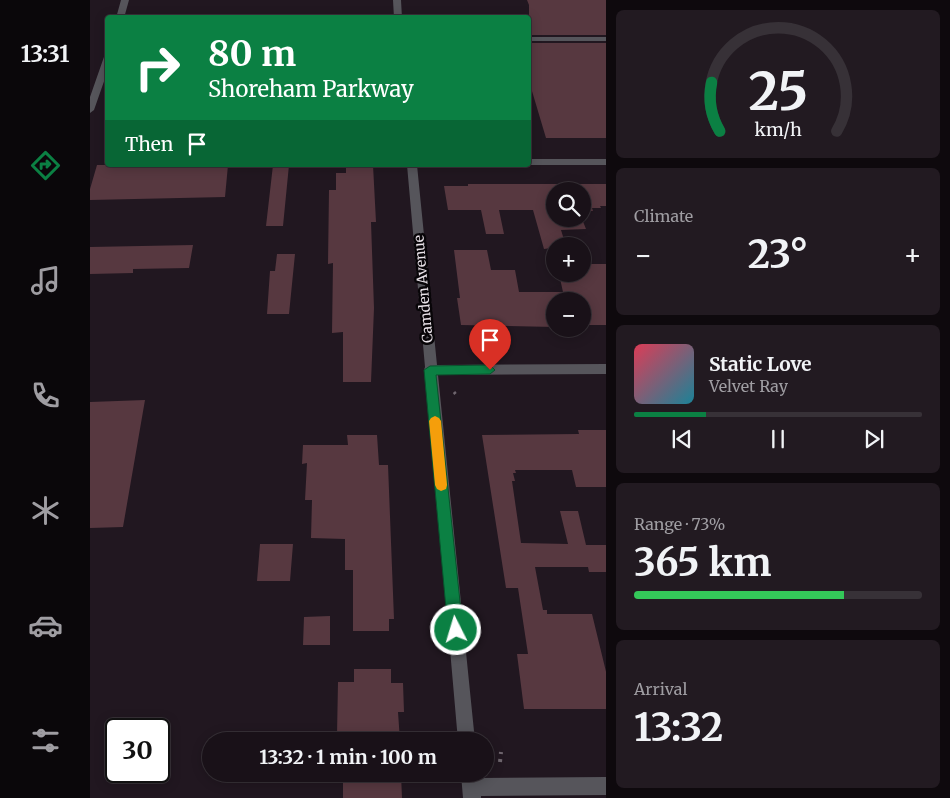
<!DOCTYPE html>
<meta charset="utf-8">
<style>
:root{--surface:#191118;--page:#221a21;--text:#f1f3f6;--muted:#9f9da2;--line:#373137;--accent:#0b8043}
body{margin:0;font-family:Merriweather,serif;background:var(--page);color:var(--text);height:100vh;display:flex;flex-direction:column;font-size:19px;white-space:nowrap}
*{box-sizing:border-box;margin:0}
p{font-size:16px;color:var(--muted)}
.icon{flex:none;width:28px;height:28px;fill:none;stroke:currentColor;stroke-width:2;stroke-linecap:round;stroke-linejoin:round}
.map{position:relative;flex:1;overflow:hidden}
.panel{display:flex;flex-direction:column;gap:10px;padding:10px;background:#0e090d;width:344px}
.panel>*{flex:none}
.hud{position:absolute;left:15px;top:15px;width:426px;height:152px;border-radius:5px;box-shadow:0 2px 12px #0003,0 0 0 1px var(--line);background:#0b8043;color:#fff;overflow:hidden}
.controls{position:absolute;left:456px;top:182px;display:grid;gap:10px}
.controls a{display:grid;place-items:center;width:45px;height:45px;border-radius:50%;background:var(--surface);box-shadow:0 2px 12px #0003,0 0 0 1px var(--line);font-size:25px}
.speed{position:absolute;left:15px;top:718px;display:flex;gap:10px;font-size:25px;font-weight:700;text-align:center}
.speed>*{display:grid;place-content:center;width:65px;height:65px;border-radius:50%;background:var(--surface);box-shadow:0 2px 12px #0003,0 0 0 1px var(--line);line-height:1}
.speed .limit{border:2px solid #111;border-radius:8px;background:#fff;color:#111}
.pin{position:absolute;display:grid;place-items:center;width:42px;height:42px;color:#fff;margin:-51px -21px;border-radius:50% 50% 50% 0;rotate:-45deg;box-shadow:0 0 5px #0007}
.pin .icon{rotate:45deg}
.me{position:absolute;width:55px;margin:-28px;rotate:355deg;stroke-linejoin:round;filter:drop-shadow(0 0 4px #0008)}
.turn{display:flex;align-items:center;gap:18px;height:105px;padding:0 20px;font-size:22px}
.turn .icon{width:65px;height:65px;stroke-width:2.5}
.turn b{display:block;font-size:35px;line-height:42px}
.then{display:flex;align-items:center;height:48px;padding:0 20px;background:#0003;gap:10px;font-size:19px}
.big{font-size:38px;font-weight:700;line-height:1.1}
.panel .widget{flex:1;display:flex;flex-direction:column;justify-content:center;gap:8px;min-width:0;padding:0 18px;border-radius:8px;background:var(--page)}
.panel .dial{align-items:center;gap:0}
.dial svg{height:130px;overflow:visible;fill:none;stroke:var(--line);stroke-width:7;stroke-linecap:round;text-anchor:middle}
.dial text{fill:var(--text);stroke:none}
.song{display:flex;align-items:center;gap:15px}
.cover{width:60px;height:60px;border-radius:8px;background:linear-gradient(135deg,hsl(350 70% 55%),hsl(190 70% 35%))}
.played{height:5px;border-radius:2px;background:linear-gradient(90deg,var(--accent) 25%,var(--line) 25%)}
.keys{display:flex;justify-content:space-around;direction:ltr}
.heat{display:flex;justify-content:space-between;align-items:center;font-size:28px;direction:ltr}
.charge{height:8px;border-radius:4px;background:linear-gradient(90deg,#34c759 73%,var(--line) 0)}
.trip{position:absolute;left:112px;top:732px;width:292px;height:50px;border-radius:25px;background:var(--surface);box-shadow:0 2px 12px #0003,0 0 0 1px var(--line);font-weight:700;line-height:50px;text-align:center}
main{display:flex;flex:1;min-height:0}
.menu{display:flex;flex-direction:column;width:90px;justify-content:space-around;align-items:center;background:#0a070a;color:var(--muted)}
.menu .icon{width:35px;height:35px}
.menu .on{color:var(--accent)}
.menu b{font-size:22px;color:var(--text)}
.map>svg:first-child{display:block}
.building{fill:#573840}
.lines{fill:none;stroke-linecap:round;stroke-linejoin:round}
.path-far1{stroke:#6f666e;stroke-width:3;stroke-dasharray:2.5 4;stroke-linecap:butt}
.path{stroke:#6f666e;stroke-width:4;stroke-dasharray:3 5;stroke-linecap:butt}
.street{fill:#56555b;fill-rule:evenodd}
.route{fill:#0b8043;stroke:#07532c}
.slow{fill:#f59e0b}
.labels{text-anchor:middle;stroke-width:5;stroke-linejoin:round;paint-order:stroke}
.street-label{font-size:14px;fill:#e9e2e8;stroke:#080508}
</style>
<main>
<nav class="menu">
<b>13:31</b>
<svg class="icon on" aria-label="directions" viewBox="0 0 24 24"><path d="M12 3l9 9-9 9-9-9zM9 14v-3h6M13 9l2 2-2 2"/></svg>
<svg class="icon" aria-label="music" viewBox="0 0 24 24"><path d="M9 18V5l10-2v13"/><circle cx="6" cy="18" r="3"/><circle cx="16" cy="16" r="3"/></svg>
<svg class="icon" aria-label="phone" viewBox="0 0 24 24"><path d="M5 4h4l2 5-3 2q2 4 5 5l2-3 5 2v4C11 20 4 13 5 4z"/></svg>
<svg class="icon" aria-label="climate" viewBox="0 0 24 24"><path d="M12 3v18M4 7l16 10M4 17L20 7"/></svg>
<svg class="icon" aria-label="car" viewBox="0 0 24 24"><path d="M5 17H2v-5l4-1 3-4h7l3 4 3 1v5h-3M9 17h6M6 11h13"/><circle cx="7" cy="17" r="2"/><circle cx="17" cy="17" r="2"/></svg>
<svg class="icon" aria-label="filters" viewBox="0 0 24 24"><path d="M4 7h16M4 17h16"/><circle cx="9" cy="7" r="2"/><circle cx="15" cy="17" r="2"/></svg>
</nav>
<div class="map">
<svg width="517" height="798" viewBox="0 0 517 798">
<rect width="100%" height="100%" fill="#211720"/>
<!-- building -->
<path class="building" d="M437 0H517V35H439V5Z
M439 43H517V138H456L439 81Z
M7 165H138L135 197 0 200V189Z
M183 165H199L193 226H176Z
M256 165H283L286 222H281L284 308 281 382H253V332L242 333 243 263 238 264 239 190H246V173H256Z
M378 184H517V206H510L511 208H502L503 211H492V191H465V219H492L496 229 471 230 476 246 454 249 443 210H409L414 234H396L391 210H358L354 186H378Z
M103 245 99 268 43 269V273L0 274V247Z
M364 250H397L401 270H425L429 292H473L469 274H492V264H517V325H492V301H465V327L371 325 367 298H370Z
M187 254H205L199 314H177L180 271H185Z
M55 400 33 527 0 528V402Z
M488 430H517V487H486L482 470H425L426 473H423L425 481H422L431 543 478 544 470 511H488L496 545H517V572H499L498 567H445L453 610H457V614H502L517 676V709H434L427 654H438L428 588H416L392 435 489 434Z
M257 435H287L289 465H298L304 619H299V631H263V570H255V539L221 538 222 500H215L217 463 212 464 213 445H258Z
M170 544H203L200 581H167Z
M240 616V645H213L214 617Z
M264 669H301V683H313L314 712H308L310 741H237V735H247L248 682H264Z
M237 774H311L312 798H253V775Z"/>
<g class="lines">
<!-- path-far1 -->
<path class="path-far1" d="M364 392 367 396"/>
<!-- path -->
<path class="path" d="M410 762 411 752"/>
<!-- street -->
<path class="street" d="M31 0H39L34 18H26Z
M303 0H311L312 18H304Z
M439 37H517V41H439Z
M15 54H18V70L4 110 0 113V97Z
M439 159H517V165H439Z
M317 165H327L347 365 517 364V374L348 375 385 741H368L336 374 334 370 335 367Z
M371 774H389V778L517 777V795L391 796V798H373Z"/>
</g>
<!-- route -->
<path class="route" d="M400 365 405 370 400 374 346 375 373 630 371 635 366 637 360 635 358 630 334 370 340 366Z"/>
<!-- slow -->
<path class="slow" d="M345 416 349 418 351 421 357 485 356 489 351 491 347 489 345 485 339 421 341 418Z"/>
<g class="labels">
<!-- street labels -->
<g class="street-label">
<text transform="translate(333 289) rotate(-95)" y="5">Camden Avenue</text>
</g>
</g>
</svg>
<div class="controls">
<a><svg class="icon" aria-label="search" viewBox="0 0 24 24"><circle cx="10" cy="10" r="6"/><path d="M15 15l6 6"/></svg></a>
<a>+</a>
<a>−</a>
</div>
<div class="speed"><div class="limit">30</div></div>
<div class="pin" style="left:400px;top:370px;background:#d93025"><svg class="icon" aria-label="arrive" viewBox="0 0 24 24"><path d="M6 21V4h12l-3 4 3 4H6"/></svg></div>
<svg class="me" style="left:366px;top:630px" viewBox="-20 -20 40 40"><circle r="17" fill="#0b8043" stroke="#fff" stroke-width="3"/><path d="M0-11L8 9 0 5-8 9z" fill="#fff"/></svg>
<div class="trip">13:32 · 1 min · 100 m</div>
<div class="hud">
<div class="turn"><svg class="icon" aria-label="right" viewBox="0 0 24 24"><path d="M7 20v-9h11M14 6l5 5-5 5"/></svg><div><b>80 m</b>Shoreham Parkway</div></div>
<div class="then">Then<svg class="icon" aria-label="arrive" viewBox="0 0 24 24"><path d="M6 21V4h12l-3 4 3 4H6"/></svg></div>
</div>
</div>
<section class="panel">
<div class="widget dial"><svg viewBox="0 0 100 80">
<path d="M14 69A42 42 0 1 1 86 69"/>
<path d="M14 69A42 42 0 0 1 9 39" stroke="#0b8043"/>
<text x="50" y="56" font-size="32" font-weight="700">25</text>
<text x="50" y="72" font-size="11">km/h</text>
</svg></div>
<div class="widget"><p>Climate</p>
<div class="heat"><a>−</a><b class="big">23°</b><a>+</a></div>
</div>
<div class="widget">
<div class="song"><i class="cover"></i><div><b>Static Love</b><p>Velvet Ray</p></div></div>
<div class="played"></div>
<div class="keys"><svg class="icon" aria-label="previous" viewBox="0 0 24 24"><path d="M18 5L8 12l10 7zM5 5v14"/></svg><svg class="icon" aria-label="pause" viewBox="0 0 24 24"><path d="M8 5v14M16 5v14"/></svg><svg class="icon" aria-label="next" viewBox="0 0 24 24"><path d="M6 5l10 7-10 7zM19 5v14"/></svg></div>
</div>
<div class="widget"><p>Range · 73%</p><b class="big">365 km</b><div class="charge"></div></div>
<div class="widget"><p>Arrival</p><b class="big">13:32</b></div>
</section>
</main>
